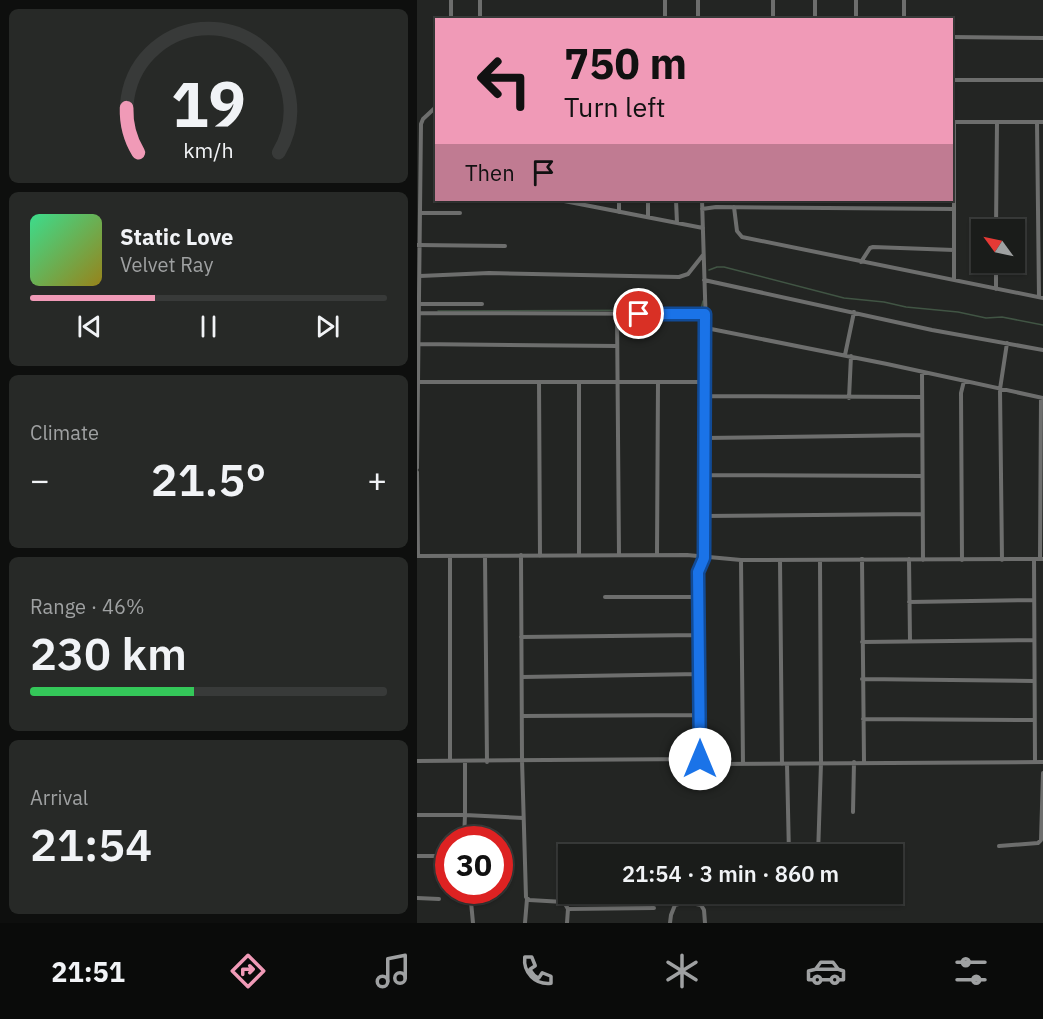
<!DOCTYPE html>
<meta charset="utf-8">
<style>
:root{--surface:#1a1c1a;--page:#272927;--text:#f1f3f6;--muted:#9fa1a2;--line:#383a39;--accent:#f09ab7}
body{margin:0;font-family:"IBM Plex Sans",sans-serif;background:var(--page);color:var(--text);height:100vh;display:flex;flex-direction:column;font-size:22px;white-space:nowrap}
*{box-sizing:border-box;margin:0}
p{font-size:20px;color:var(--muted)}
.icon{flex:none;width:33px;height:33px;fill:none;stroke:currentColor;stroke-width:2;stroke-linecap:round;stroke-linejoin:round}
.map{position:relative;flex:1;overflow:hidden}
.side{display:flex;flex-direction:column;gap:9px;padding:9px;background:#0e0f0e;width:417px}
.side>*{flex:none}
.banner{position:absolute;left:18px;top:18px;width:518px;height:183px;border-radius:0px;box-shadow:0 2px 4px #0004,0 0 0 2px var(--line);background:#f09ab7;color:#111;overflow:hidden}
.needle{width:39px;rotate:303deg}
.controls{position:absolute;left:554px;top:219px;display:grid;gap:12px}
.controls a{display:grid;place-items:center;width:54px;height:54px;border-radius:0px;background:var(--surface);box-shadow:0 2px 4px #0004,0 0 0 2px var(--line);font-size:30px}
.speed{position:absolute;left:18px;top:826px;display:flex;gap:12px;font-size:30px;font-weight:700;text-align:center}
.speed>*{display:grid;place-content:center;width:78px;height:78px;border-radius:50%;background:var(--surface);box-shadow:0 2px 4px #0004,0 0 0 2px var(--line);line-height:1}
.speed .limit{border:9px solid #d22;background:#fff;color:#111}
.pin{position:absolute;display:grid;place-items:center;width:51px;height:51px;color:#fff;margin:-26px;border:3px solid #fff;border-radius:50%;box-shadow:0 2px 6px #0007}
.me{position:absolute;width:66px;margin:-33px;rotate:0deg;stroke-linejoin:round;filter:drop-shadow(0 0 4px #0008)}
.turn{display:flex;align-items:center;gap:21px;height:126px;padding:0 30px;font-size:27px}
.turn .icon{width:78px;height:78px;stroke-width:2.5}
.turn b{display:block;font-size:42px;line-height:51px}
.then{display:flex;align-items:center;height:57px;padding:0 30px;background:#0003;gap:12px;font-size:22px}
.big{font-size:45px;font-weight:600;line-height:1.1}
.side .tile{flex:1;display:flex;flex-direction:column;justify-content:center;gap:9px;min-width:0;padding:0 21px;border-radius:9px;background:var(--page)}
.side .dial{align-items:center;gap:0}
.dial svg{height:156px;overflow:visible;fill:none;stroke:var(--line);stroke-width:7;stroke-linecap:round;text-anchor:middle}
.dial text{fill:var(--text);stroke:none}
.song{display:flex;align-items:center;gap:18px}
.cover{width:72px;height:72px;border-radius:9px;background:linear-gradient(135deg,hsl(150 70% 55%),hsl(50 70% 35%))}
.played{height:6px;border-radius:3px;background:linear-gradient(90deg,var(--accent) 35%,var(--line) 35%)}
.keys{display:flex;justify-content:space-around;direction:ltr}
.heat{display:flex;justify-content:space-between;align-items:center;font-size:33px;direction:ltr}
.charge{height:9px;border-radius:4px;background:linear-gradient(90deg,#34c759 46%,var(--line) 0)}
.trip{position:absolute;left:141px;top:844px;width:345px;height:60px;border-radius:0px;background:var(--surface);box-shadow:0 2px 4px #0004,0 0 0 2px var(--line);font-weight:600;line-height:60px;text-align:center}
.tabs{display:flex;height:96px;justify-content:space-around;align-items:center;background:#0a0b0a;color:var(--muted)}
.tabs .icon{width:42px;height:42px}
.tabs .on{color:var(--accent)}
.tabs b{font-size:27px;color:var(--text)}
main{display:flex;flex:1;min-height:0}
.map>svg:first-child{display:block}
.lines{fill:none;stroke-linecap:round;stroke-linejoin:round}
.stream{stroke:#415544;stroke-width:1.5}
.minor{stroke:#6d6e6d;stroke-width:4}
.route-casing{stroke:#114b97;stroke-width:15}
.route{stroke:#1a73e8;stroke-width:10}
</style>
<main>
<section class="side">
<div class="tile dial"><svg viewBox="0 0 100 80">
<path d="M14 69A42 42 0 1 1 86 69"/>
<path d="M14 69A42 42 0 0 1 8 46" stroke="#f09ab7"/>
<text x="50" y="56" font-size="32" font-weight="700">19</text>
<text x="50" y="72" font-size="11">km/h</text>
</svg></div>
<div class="tile">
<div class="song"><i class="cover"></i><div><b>Static Love</b><p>Velvet Ray</p></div></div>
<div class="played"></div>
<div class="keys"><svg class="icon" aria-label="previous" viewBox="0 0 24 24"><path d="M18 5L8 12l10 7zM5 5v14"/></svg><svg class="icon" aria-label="pause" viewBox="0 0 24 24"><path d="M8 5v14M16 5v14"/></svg><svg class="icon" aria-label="next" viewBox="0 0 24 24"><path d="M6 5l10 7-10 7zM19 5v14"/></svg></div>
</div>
<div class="tile"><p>Climate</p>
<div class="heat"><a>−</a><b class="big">21.5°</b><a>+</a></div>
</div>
<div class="tile"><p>Range · 46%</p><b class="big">230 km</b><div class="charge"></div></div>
<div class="tile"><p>Arrival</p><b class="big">21:54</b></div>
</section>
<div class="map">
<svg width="626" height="923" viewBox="0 0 626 923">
<rect width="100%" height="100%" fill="#232523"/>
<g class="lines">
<!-- stream -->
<path class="stream" d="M292 270 300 267H307L427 298 467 302 489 307 541 312 569 318 585 317 626 325
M21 311 284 310 286 301"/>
<!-- minor -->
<path class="minor" d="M248 0V20
M356 0V20
M439 0V20
M487 0V20
M34 20V0
M63 20V0
M281 20V0
M398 20V0
M534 37 626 38
M534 80H626
M534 122H626
M537 122V279
M620 122 622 297
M142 200 286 228
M259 200 260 223
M317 207 320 231 325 237 626 298
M285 209 299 207 537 209
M202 212V200
M3 213H43
M231 217V200
M579 230 580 122
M0 245 88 246
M444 262 453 248 456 247 537 250
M3 276 72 273 262 277 271 274 286 255
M287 280 515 330 626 350
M579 289V262
M0 304H65
M1 313 288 314
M200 314 202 555
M289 328 470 364 626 398
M0 344 200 346
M428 355 437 312
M505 372 506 560
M1 382H288
M122 382 123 556
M162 382V555
M289 396 504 397
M432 398 434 356
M287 438 504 435
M0 468 4 124 6 119 20 106
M0 472 1 556
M288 475 505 476
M287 516 505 514
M104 555 105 760 109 897 112 900 147 902 151 909 237 908
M240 555 241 382
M0 556 270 555 324 560 626 559
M68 556 70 762
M445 559 447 762
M492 559 493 641
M623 559 624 398
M324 560 326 764
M363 560 365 764
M545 560 544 393 547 381
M585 560 583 389 590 343
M617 560 618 762
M188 597H282
M492 602 617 600
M104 637 283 635
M445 642 617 640
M105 677 283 674
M445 679 617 681
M105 716 283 715
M446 719 617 720
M283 759 281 572 287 558 289 328 285 200
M0 761 283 759 286 763 292 764 626 762
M33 761V556
M370 764 372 855
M436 812 437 762
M0 815H48V761
M47 840 48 815 106 818
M582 846 621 843 624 840 626 773
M401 855 404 763 403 560
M0 856H32
M53 891 56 923
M0 898 22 899
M108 923 110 899
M150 923 151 909
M253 923 254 915 258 905 269 902 284 905 287 910 288 923"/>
</g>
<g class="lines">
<defs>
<path id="route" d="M222 314H288L287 558 281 572 283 759"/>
</defs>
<!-- route casing -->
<use href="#route" class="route-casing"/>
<!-- route -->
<use href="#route" class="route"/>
</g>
</svg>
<div class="controls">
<a><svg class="needle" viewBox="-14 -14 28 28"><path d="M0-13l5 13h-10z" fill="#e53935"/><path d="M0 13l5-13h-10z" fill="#9fa1a2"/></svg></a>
</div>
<div class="speed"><div class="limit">30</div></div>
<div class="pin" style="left:222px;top:314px;background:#d93025"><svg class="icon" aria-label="arrive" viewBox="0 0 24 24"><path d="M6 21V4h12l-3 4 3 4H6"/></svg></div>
<svg class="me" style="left:283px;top:759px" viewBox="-20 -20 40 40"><circle r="19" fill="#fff"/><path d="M0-13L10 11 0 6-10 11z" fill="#1a73e8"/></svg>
<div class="trip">21:54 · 3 min · 860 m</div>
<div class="banner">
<div class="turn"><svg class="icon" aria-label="left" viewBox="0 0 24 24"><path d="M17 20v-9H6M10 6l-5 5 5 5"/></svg><div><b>750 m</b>Turn left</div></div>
<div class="then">Then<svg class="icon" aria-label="arrive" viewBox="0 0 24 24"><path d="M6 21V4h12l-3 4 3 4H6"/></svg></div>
</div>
</div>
</main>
<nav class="tabs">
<b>21:51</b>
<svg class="icon on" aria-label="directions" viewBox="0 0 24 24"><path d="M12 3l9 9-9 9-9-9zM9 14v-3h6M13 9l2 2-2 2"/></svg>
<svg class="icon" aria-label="music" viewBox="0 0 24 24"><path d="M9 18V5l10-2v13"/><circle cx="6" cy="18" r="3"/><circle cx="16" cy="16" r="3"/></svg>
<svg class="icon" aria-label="phone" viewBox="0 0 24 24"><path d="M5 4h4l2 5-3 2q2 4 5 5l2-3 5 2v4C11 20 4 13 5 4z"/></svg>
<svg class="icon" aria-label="climate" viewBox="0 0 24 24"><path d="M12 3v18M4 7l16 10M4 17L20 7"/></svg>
<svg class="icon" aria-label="car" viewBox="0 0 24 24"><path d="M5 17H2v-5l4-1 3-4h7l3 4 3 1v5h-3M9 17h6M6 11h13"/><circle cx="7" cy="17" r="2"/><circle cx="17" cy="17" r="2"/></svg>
<svg class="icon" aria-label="filters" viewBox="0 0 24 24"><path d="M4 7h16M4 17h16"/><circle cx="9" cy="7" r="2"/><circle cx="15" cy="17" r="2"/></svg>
</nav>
